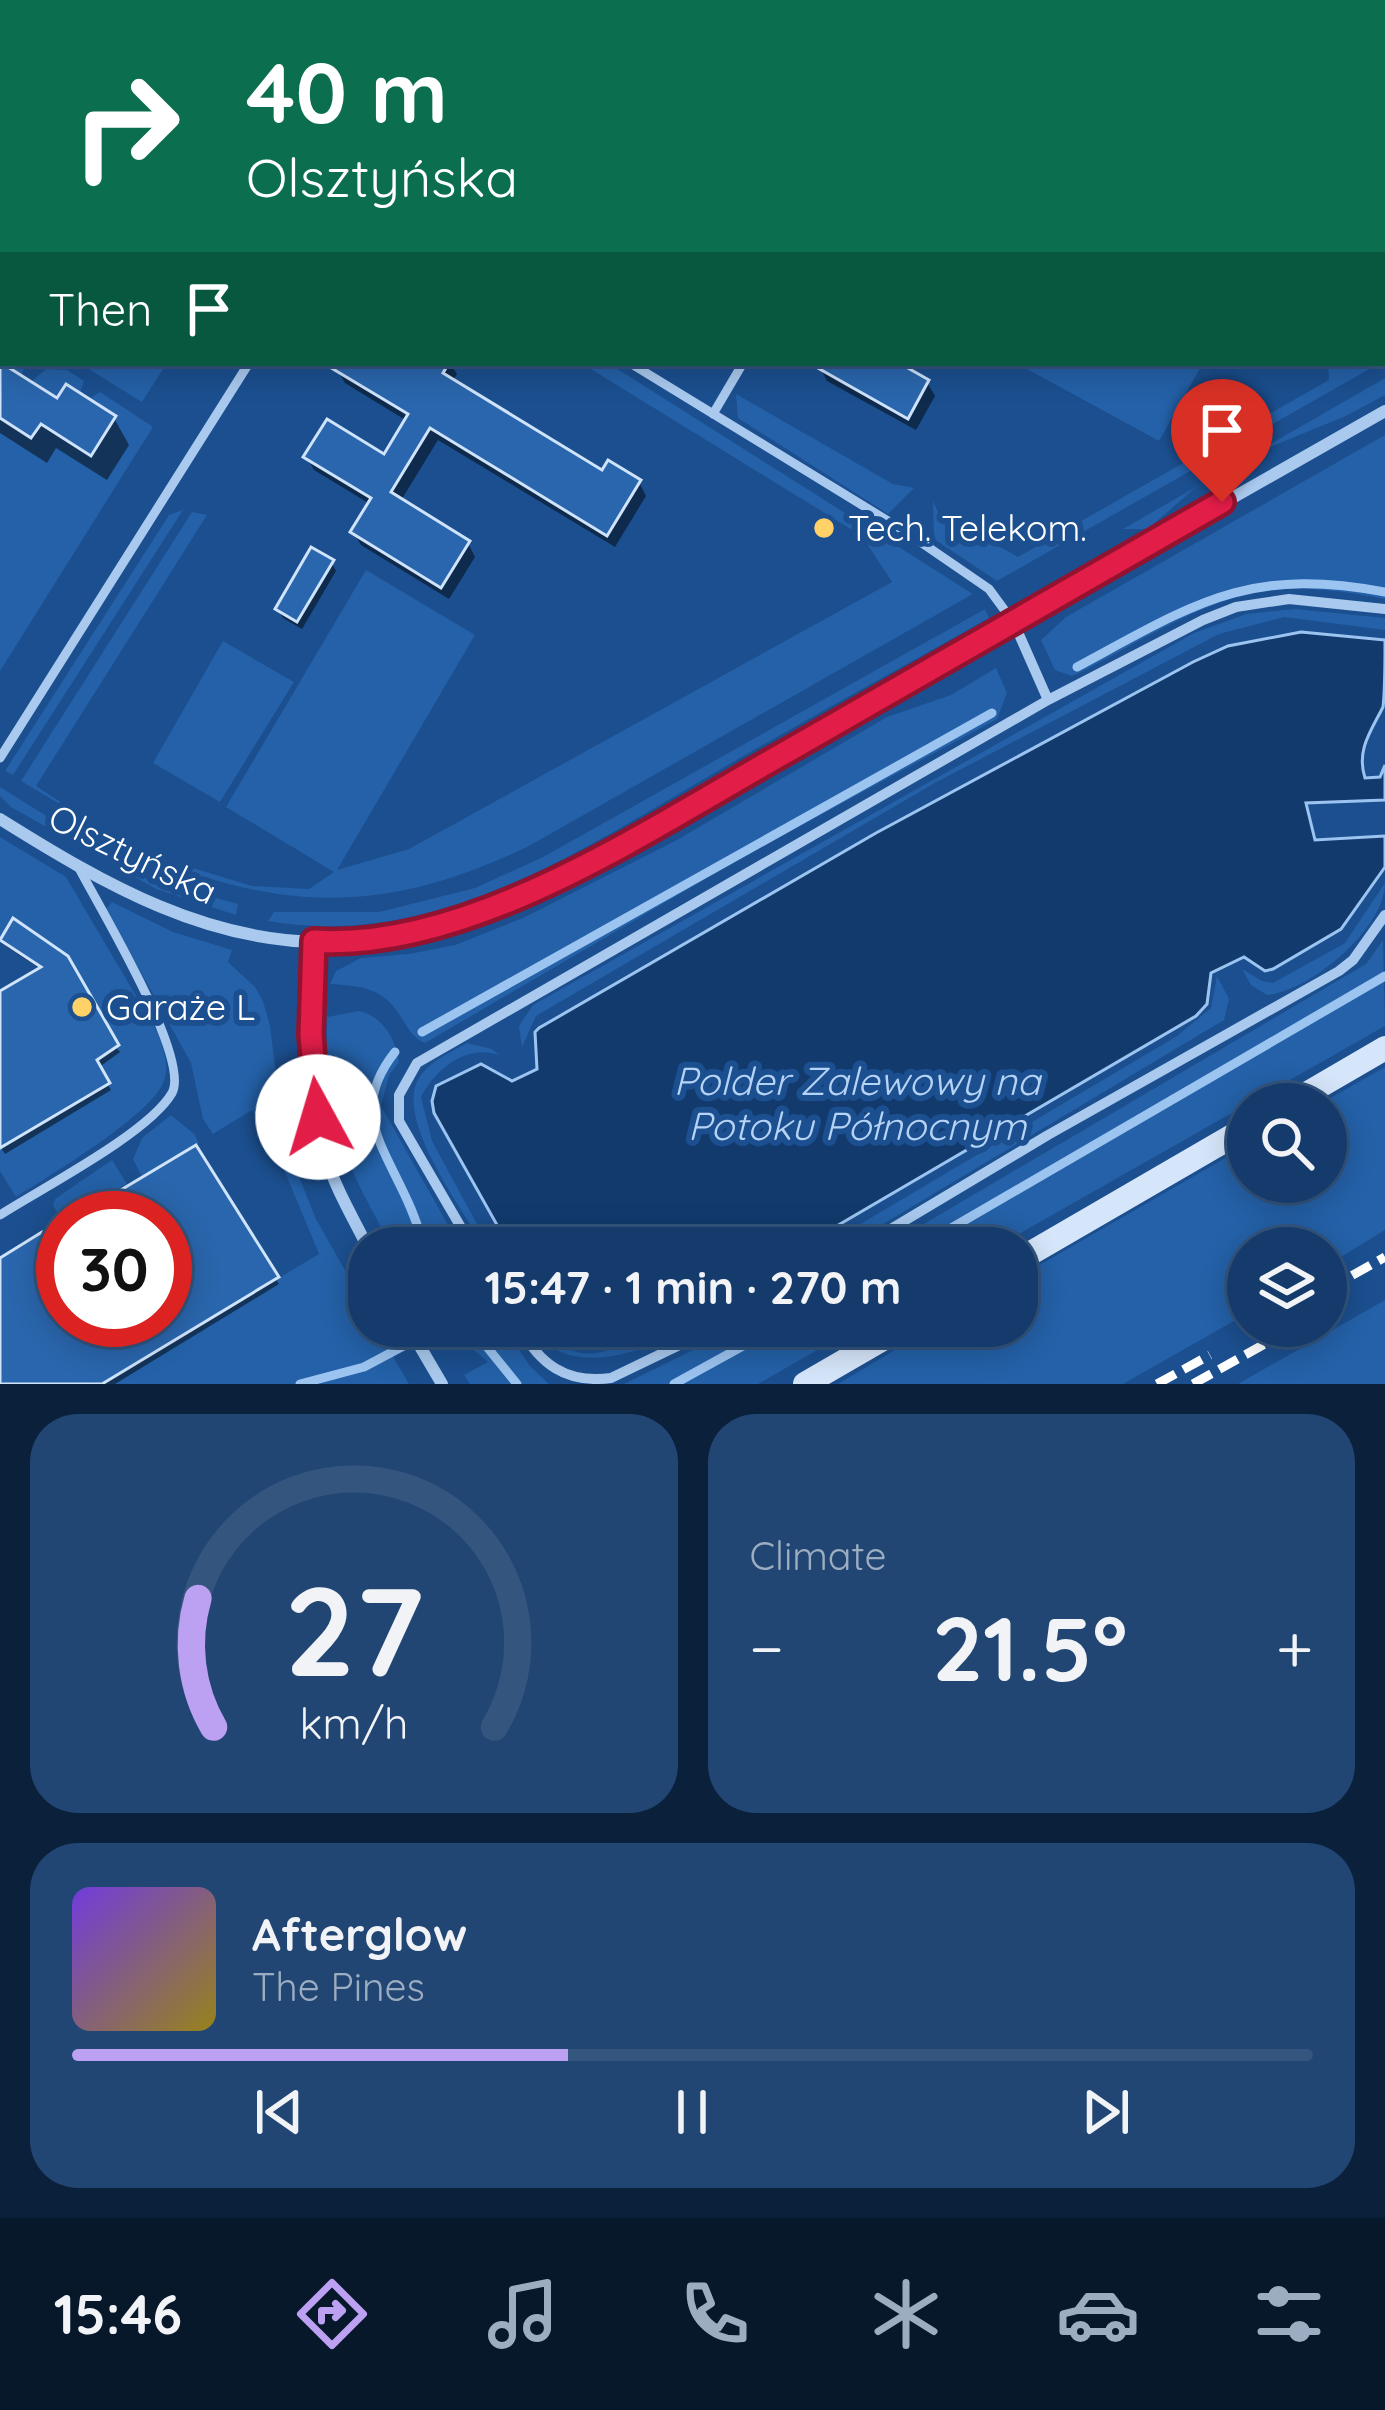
<!DOCTYPE html>
<meta charset="utf-8">
<style>
:root{--surface:#143b6b;--page:#214673;--text:#f1f3f6;--muted:#9dadc1;--line:#33557e;--accent:#bca0f2}
body{margin:0;font-family:Quicksand,sans-serif;background:var(--page);color:var(--text);height:100vh;display:flex;flex-direction:column;font-size:45px;white-space:nowrap}
*{box-sizing:border-box;margin:0}
p{font-size:39px;color:var(--muted)}
.icon{flex:none;width:66px;height:66px;fill:none;stroke:currentColor;stroke-width:2;stroke-linecap:round;stroke-linejoin:round}
.map{position:relative;height:1384px;overflow:hidden}
.side{display:flex;flex-direction:column;gap:30px;padding:30px;background:#0b203b;flex:1}
.side>*{flex:none}
.top-card{position:absolute;left:0px;top:0px;width:1386px;height:366px;box-shadow:0 6px 30px #0003,0 0 0 3px var(--line);background:#0b6e4f;color:#fff;overflow:hidden}
.buttons{position:absolute;left:1227px;top:1083px;display:grid;gap:24px}
.buttons a{display:grid;place-items:center;width:120px;height:120px;border-radius:50%;background:var(--surface);box-shadow:0 6px 30px #0003,0 0 0 3px var(--line);font-size:60px}
.speed{position:absolute;left:36px;top:1191px;display:flex;gap:24px;font-size:60px;font-weight:700;text-align:center}
.speed>*{display:grid;place-content:center;width:156px;height:156px;border-radius:50%;background:var(--surface);box-shadow:0 6px 30px #0003,0 0 0 3px var(--line);line-height:1}
.speed .limit{border:18px solid #d22;background:#fff;color:#111}
.pin{position:absolute;display:grid;place-items:center;width:102px;height:102px;color:#fff;margin:-123px -51px;border-radius:50% 50% 50% 0;rotate:-45deg;box-shadow:0 0 12px #0007}
.pin .icon{rotate:45deg}
.me{position:absolute;width:132px;margin:-66px;rotate:354deg;stroke-linejoin:round;filter:drop-shadow(0 0 9px #0008)}
.turn{display:flex;align-items:center;gap:42px;height:252px;padding:0 48px;font-size:54px}
.turn .icon{width:156px;height:156px;stroke-width:2.5}
.turn b{display:block;font-size:84px;line-height:102px}
.then{display:flex;align-items:center;height:114px;padding:0 48px;background:#0003;gap:24px;font-size:45px}
.big{font-size:90px;font-weight:700;line-height:1.1}
.side .widget{flex:1;display:flex;flex-direction:column;justify-content:center;gap:18px;min-width:0;padding:0 42px;border-radius:48px;background:var(--page)}
.side .dial{align-items:center;gap:0}
.dial svg{height:312px;overflow:visible;fill:none;stroke:var(--line);stroke-width:7;stroke-linecap:round;text-anchor:middle}
.dial text{fill:var(--text);stroke:none}
.song{display:flex;align-items:center;gap:36px}
.cover{width:144px;height:144px;border-radius:18px;background:linear-gradient(135deg,hsl(260 70% 55%),hsl(50 70% 35%))}
.played{height:12px;border-radius:6px;background:linear-gradient(90deg,var(--accent) 40%,var(--line) 40%)}
.keys{display:flex;justify-content:space-around;direction:ltr}
.heat{display:flex;justify-content:space-between;align-items:center;font-size:66px;direction:ltr}
.side .tiles{flex:1;display:grid;gap:30px;grid-template-columns:1fr 1fr}
.widget:last-child{grid-column:span 2}
.trip{position:absolute;left:348px;top:1227px;width:690px;height:120px;border-radius:48px;background:var(--surface);box-shadow:0 6px 30px #0003,0 0 0 3px var(--line);font-weight:700;line-height:120px;text-align:center}
.dock{display:flex;height:192px;justify-content:space-around;align-items:center;background:#08182b;color:var(--muted)}
.dock .icon{width:84px;height:84px}
.dock .current{color:var(--accent)}
.dock b{font-size:54px;color:var(--text)}
.map>svg:first-child{display:block}
.green{fill:#2461a8}
.water{fill:#123a6d;stroke:#9cc4f0;stroke-width:3}
.shadow{fill:#0007}
.lines{fill:none;stroke-linecap:round;stroke-linejoin:round}
.stream{stroke:#9cc4f0;stroke-width:9}
.building{fill:#2a66ad;stroke:#cfe3fa;stroke-width:3}
.service{stroke:#a9c9ee;stroke-width:9}
.pedestrian{stroke:#a9c9ee;stroke-width:10}
.minor{stroke:#a9c9ee;stroke-width:12}
.secondary{stroke:#d6e6fa;stroke-width:24}
.rail{stroke:#fff;stroke-width:9;stroke-dasharray:21 9;stroke-linecap:butt}
.route-casing{stroke:#92132f;stroke-width:30}
.route{stroke:#e11d48;stroke-width:21}
.poi-dot{fill:#ffd166;stroke:#1b4f8f;stroke-width:4.5}
.labels{text-anchor:middle;stroke-width:12;stroke-linejoin:round;paint-order:stroke}
.poi-label{font-size:36px;fill:#fff;stroke:#1b4f8f;text-anchor:start}
.street-label{font-size:36px;fill:#fff;stroke:#1b4f8f}
.water-label{font-size:39px;font-style:italic;fill:#b5d3f5;stroke:#1b4f8f}
</style>
<div class="map">
<svg width="1385" height="1384" viewBox="0 0 1385 1384">
<rect width="100%" height="100%" fill="#1b4f8f"/>
<!-- green -->
<path class="green" d="M0 345 3 363H25L22 375 31 382 46 369 67 370 84 381 80 393 89 399 100 392 153 427 0 671Z
M79 363H167L142 402Z
M581 363H608L973 594 529 846C396 910 298 914 160 862V858L252 886 309 889 334 872 226 807 366 570 475 635 337 870 409 849 892 582 862 536Z
M1016 363H1203L1159 441Z
M1328 363H1380L997 581 934 539 933 501 938 512 1018 557 1329 380Z
M1385 378V395L1346 416 1265 449 1195 488 1148 529H1123Z
M736 394 893 484 914 488 888 514 738 418Z
M1385 435V599C1352 593 1315 587 1281 589 1210 594 1143 641 1081 672L1072 676 1055 670 1041 640 1066 617Z
M183 510 13 775 5 771 169 515Z
M192 512 207 515 36 786 115 837 21 781Z
M985 609 989 618C904 666 818 713 733 762 590 844 441 951 268 921L274 912H379L475 888 543 857Z
M1295 609 1385 618V630L1284 617 1219 634 933 784 536 1016 522 1047 519 1026 533 1005 1194 633 1246 614Z
M223 641 294 682 220 802 153 763Z
M996 668 1007 693 997 719 736 861 425 1043C411 1037 407 1026 399 1014 382 987 359 986 330 984L336 971 361 958 409 954 455 945 523 918 675 841 887 717 951 695Z
M0 787C77 835 149 882 238 904L236 915 156 889 11 807 0 796Z
M0 837 66 877 159 1035C163 1050 170 1065 164 1081 152 1115 49 1176 16 1197L0 1171V1149L100 1081 55 947 13 918 0 940Z
M1385 883C1385 928 1311 991 1267 995L1251 985 1242 969 1262 981 1273 983 1345 943Z
M112 902 173 932 232 950 228 962 255 987 263 1001 270 1026 280 1106 295 1167 316 1219 364 1304 362 1314 353 1319 363 1329 378 1331 409 1384H102L319 1254 280 1160 252 1110 213 1134 203 1119 191 1063 106 909Z
M1383 940 1385 1026 994 1248H883L1366 964Z
M1217 976 1229 999 1224 1020 843 1248H820L1177 1036 1211 1008Z
M359 1011C383 1016 396 1040 399 1062L389 1075 381 1106 461 1248H392C371 1207 345 1165 334 1120 325 1087 327 1051 327 1017Z
M467 1043 492 1049 499 1055C466 1044 436 1069 421 1097L432 1141 490 1248H485C463 1210 392 1117 420 1076 431 1061 451 1052 467 1043Z
M1385 1067V1230L1326 1266V1248H1248V1313L1123 1384H838L935 1326H1017V1278L1248 1145V1182H1326V1104H1320Z
M171 1115 194 1134 199 1143 142 1177 133 1159 142 1138Z
M112 1160 127 1184 63 1219 53 1206 55 1199Z
M1385 1300V1384H1238Z
M474 1326H503L530 1366 549 1384H470L464 1375 488 1362 460 1338Z
M532 1326H540C592 1382 616 1337 670 1326 679 1324 690 1326 699 1326 648 1349 566 1384 532 1326Z
M742 1326H859L758 1384H624Z"/>
<!-- water -->
<path class="water" d="M1301 632 1385 640C1385 658 1385 691 1383 707 1371 731 1356 750 1365 778L1380 777 1385 765V800L1306 803 1315 840 1385 836V867L1341 929 1273 969 1265 971 1244 957 1211 973 1207 1004 1196 1016 799 1248H510L434 1113 432 1101 436 1086 481 1064 512 1081 537 1069 535 1032 539 1028 876 833 1193 662 1228 646Z"/>
<!-- shadow -->
<path class="shadow" d="M646 0H727L644 3Z
M850 0H1082V3H848Z
M3 164V226L0 225Z
M341 363H450L457 374 452 382 603 474 639 482 646 496 615 547 438 440 400 502 468 543 475 557 449 599 361 545 353 532 370 504 314 470 307 457 385 458 407 421 345 383 337 369Z
M822 363H893L927 382 935 396 916 430 827 381 820 367Z
M0 365 58 402 114 418 129 445 107 480 56 448 47 463 0 433Z
M331 562 336 571 302 629 283 618 278 609Z
M14 922 120 1052 98 1068 111 1090 5 1154 0 1146V994L42 970 7 947 3 940Z
M195 1149 279 1284 115 1384H0V1262L63 1223V1320H165V1218H72Z"/>
<g class="lines">
<!-- stream -->
<path class="stream" d="M1077 667C1194 604 1247 566 1385 592
M422 1032 992 713
M395 1052C349 1110 383 1145 408 1202 415 1217 420 1233 425 1248
M917 1248 1385 976
M470 1326 517 1384
M300 1384 364 1367 441 1326
M674 1384 779 1326"/>
</g>
<!-- building -->
<path class="building" d="M0 362 57 398 66 384 116 416 91 456 41 424 31 438 0 418Z
M323 363H449L443 373 602 470 608 460 641 480 607 536 430 428 391 492 470 541 441 588 350 532 371 498 303 457 327 419 384 454 408 414Z
M809 363H899L929 380 908 419Z
M311 547 334 560 297 622 275 609Z
M13 918 68 956 119 1045 97 1060 110 1083 0 1148V991L41 967 0 940Z
M196 1145 279 1277 102 1384H0V1258L42 1232 63 1265V1320H165V1218H74Z"/>
<g class="lines">
<!-- service -->
<path class="service" d="M1104 0V3
M29 3V0
M810 3 811 0
M0 50 3 45
M630 363 906 532 989 589 1014 623
M713 414 743 363
M0 758 249 363
M0 1215C42 1188 149 1133 172 1093 191 1058 99 907 79 868"/>
<!-- pedestrian -->
<path class="pedestrian" d="M250 0 255 3
M1014 623 1048 700
M473 1248 399 1121V1095L417 1063 1048 700 1203 620 1236 607 1289 599 1385 609
M859 1248 1048 1135 1339 971 1353 960 1385 915
M519 1326C539 1364 566 1384 611 1378L719 1326"/>
<!-- minor -->
<path class="minor" d="M0 819C104 884 210 946 336 942 432 940 501 904 584 863 666 822 744 775 823 731 1011 625 1197 517 1385 411
M314 941C310 1012 307 1086 326 1156 335 1189 354 1219 369 1250
M408 1326 442 1384"/>
<!-- secondary -->
<path class="secondary" d="M1289 1104 1385 1048
M1017 1261 1248 1127
M805 1384 905 1326"/>
<!-- rail -->
<path class="rail" d="M1326 1290 1385 1257
M1157 1384 1210 1355
M1193 1384 1297 1326"/>
</g>
<g class="lines">
<defs>
<path id="route" d="M318 1117 311 1035 314 941C471 952 654 826 788 751 933 669 1077 585 1222 502"/>
</defs>
<!-- route casing -->
<use href="#route" class="route-casing"/>
<!-- route -->
<use href="#route" class="route"/>
</g>
<!-- markers -->
<g class="poi-dot">
<circle cx="824" cy="528" r="12"/>
<circle cx="82" cy="1007" r="12"/>
</g>
<g class="labels">
<!-- poi labels -->
<g class="poi-label">
<text x="848" y="541">Tech. Telekom.</text>
<text x="106" y="1020">Garaże L</text>
</g>
<!-- street labels -->
<g class="street-label">
<text transform="translate(133 854) rotate(26)" y="13">Olsztyńska</text>
</g>
<!-- water labels -->
<g class="water-label">
<text x="857" y="1095">Polder Zalewowy na<tspan x="857" dy="45">Potoku Północnym</tspan></text>
</g>
</g>
</svg>
<div class="buttons">
<a><svg class="icon" aria-label="search" viewBox="0 0 24 24"><circle cx="10" cy="10" r="6"/><path d="M15 15l6 6"/></svg></a>
<a><svg class="icon" aria-label="layers" viewBox="0 0 24 24"><path d="M12 4l9 5-9 5-9-5zM3 14l9 5 9-5"/></svg></a>
</div>
<div class="speed"><div class="limit">30</div></div>
<div class="pin" style="left:1222px;top:502px;background:#d93025"><svg class="icon" aria-label="arrive" viewBox="0 0 24 24"><path d="M6 21V4h12l-3 4 3 4H6"/></svg></div>
<svg class="me" style="left:318px;top:1117px" viewBox="-20 -20 40 40"><circle r="19" fill="#fff"/><path d="M0-13L10 11 0 6-10 11z" fill="#e11d48"/></svg>
<div class="trip">15:47 · 1 min · 270 m</div>
<div class="top-card">
<div class="turn"><svg class="icon" aria-label="right" viewBox="0 0 24 24"><path d="M7 20v-9h11M14 6l5 5-5 5"/></svg><div><b>40 m</b>Olsztyńska</div></div>
<div class="then">Then<svg class="icon" aria-label="arrive" viewBox="0 0 24 24"><path d="M6 21V4h12l-3 4 3 4H6"/></svg></div>
</div>
</div>
<section class="side">
<div class="tiles">
<div class="widget dial"><svg viewBox="0 0 100 80">
<path d="M14 69A42 42 0 1 1 86 69"/>
<path d="M14 69A42 42 0 0 1 10 36" stroke="#bca0f2"/>
<text x="50" y="56" font-size="32" font-weight="700">27</text>
<text x="50" y="72" font-size="11">km/h</text>
</svg></div>
<div class="widget"><p>Climate</p>
<div class="heat"><a>−</a><b class="big">21.5°</b><a>+</a></div>
</div>
<div class="widget">
<div class="song"><i class="cover"></i><div><b>Afterglow</b><p>The Pines</p></div></div>
<div class="played"></div>
<div class="keys"><svg class="icon" aria-label="previous" viewBox="0 0 24 24"><path d="M18 5L8 12l10 7zM5 5v14"/></svg><svg class="icon" aria-label="pause" viewBox="0 0 24 24"><path d="M8 5v14M16 5v14"/></svg><svg class="icon" aria-label="next" viewBox="0 0 24 24"><path d="M6 5l10 7-10 7zM19 5v14"/></svg></div>
</div>
</div>
</section>
<nav class="dock">
<b>15:46</b>
<svg class="icon current" aria-label="directions" viewBox="0 0 24 24"><path d="M12 3l9 9-9 9-9-9zM9 14v-3h6M13 9l2 2-2 2"/></svg>
<svg class="icon" aria-label="music" viewBox="0 0 24 24"><path d="M9 18V5l10-2v13"/><circle cx="6" cy="18" r="3"/><circle cx="16" cy="16" r="3"/></svg>
<svg class="icon" aria-label="phone" viewBox="0 0 24 24"><path d="M5 4h4l2 5-3 2q2 4 5 5l2-3 5 2v4C11 20 4 13 5 4z"/></svg>
<svg class="icon" aria-label="climate" viewBox="0 0 24 24"><path d="M12 3v18M4 7l16 10M4 17L20 7"/></svg>
<svg class="icon" aria-label="car" viewBox="0 0 24 24"><path d="M5 17H2v-5l4-1 3-4h7l3 4 3 1v5h-3M9 17h6M6 11h13"/><circle cx="7" cy="17" r="2"/><circle cx="17" cy="17" r="2"/></svg>
<svg class="icon" aria-label="filters" viewBox="0 0 24 24"><path d="M4 7h16M4 17h16"/><circle cx="9" cy="7" r="2"/><circle cx="15" cy="17" r="2"/></svg>
</nav>
